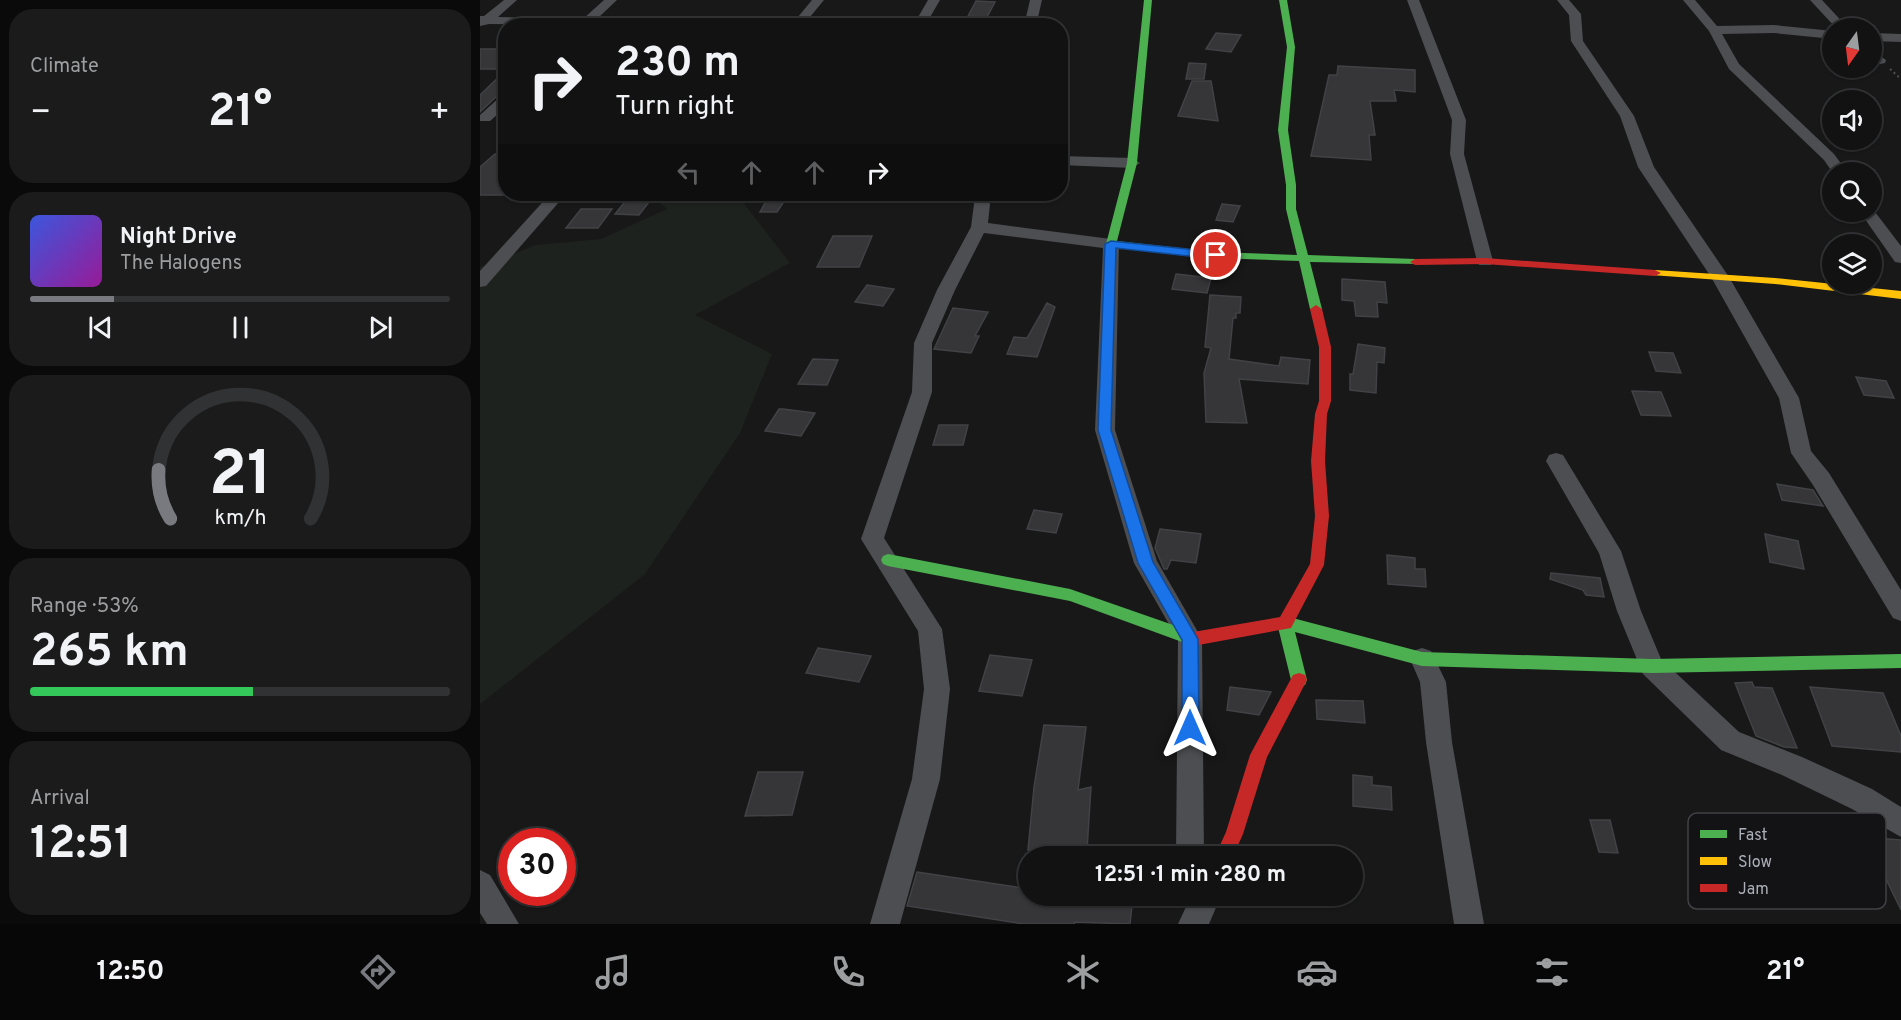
<!DOCTYPE html>
<meta charset="utf-8">
<style>
:root{--surface:#121213;--page:#1b1b1c;--text:#f1f3f6;--muted:#9c9ea0;--line:#313233;--accent:#787a80}
body{margin:0;font-family:Overpass,sans-serif;background:var(--page);color:var(--text);height:100vh;display:flex;flex-direction:column;font-size:22px;white-space:nowrap}
*{box-sizing:border-box;margin:0}
p{font-size:20px;color:var(--muted)}
.icon{flex:none;width:33px;height:33px;fill:none;stroke:currentColor;stroke-width:2;stroke-linecap:round;stroke-linejoin:round}
.map{position:relative;flex:1;overflow:hidden}
.panel{display:flex;flex-direction:column;gap:9px;padding:9px;background:#0a0a0a;width:480px}
.panel>*{flex:none}
.top-card{position:absolute;left:18px;top:18px;width:570px;height:183px;border-radius:24px;box-shadow:0 2px 4px #0004,0 0 0 2px var(--line);background:#121213;color:var(--text);overflow:hidden}
.needle{width:39px;rotate:194deg}
.tools{position:absolute;left:1342px;top:18px;display:grid;gap:12px}
.tools a{display:grid;place-items:center;width:60px;height:60px;border-radius:50%;background:var(--surface);box-shadow:0 2px 4px #0004,0 0 0 2px var(--line);font-size:30px}
.speed{position:absolute;left:18px;top:828px;display:flex;gap:12px;font-size:30px;font-weight:700;text-align:center}
.speed>*{display:grid;place-content:center;width:78px;height:78px;border-radius:50%;background:var(--surface);box-shadow:0 2px 4px #0004,0 0 0 2px var(--line);line-height:1}
.speed .limit{border:9px solid #d22;background:#fff;color:#111}
.pin{position:absolute;display:grid;place-items:center;width:51px;height:51px;color:#fff;margin:-26px;border:3px solid #fff;border-radius:50%;box-shadow:0 2px 6px #0007}
.me{position:absolute;width:66px;margin:-33px;rotate:0deg;stroke-linejoin:round;filter:drop-shadow(0 0 4px #0008)}
.turn{display:flex;align-items:center;gap:21px;height:126px;padding:0 18px;font-size:27px}
.turn .icon{width:78px;height:78px;stroke-width:2.5}
.turn b{display:block;font-size:42px;line-height:51px}
.lanes{display:flex;align-items:center;height:57px;padding:0 18px;background:#0003;justify-content:center;gap:30px;direction:ltr}
.lanes .off{opacity:.35}
.big{font-size:45px;font-weight:700;line-height:1.1}
.panel .widget{flex:1;display:flex;flex-direction:column;justify-content:center;gap:9px;min-width:0;padding:0 21px;border-radius:24px;background:var(--page)}
.panel .dial{align-items:center;gap:0}
.dial svg{height:156px;overflow:visible;fill:none;stroke:var(--line);stroke-width:7;stroke-linecap:round;text-anchor:middle}
.dial text{fill:var(--text);stroke:none}
.song{display:flex;align-items:center;gap:18px}
.cover{width:72px;height:72px;border-radius:9px;background:linear-gradient(135deg,hsl(230 70% 55%),hsl(300 70% 35%))}
.played{height:6px;border-radius:3px;background:linear-gradient(90deg,var(--accent) 20%,var(--line) 20%)}
.keys{display:flex;justify-content:space-around;direction:ltr}
.heat{display:flex;justify-content:space-between;align-items:center;font-size:33px;direction:ltr}
.charge{height:9px;border-radius:4px;background:linear-gradient(90deg,#34c759 53%,var(--line) 0)}
.trip{position:absolute;left:538px;top:846px;width:345px;height:60px;border-radius:30px;background:var(--surface);box-shadow:0 2px 4px #0004,0 0 0 2px var(--line);font-weight:700;line-height:60px;text-align:center}
.tab-bar{display:flex;height:96px;justify-content:space-around;align-items:center;background:#070708;color:var(--muted)}
.tab-bar .icon{width:42px;height:42px}
.tab-bar .selected{color:var(--accent)}
.tab-bar b{font-size:27px;color:var(--text)}
main{display:flex;flex:1;min-height:0}
.map>svg:first-child{display:block}
.green{fill:#1d221e}
.building{fill:#363638;stroke:#414245;stroke-width:1.5}
.lines{fill:none;stroke-linecap:round;stroke-linejoin:round}
.path{stroke:#4e5052;stroke-width:2;stroke-dasharray:2 3;stroke-linecap:butt}
.street{fill:#4d4e51;fill-rule:evenodd}
.fast{fill:#4caf50;fill-rule:evenodd}
.slow{fill:#ffc107;fill-rule:evenodd}
.jam{fill:#c62828;fill-rule:evenodd}
.route{fill:#1a73e8;stroke:#114b97;stroke-width:1.5}
.key{fill:#131315;stroke:#414246;stroke-width:1.5}
.key-label{font-size:16px;fill:#abafb8}
</style>
<main>
<section class="panel">
<div class="widget"><p>Climate</p>
<div class="heat"><a>−</a><b class="big">21°</b><a>+</a></div>
</div>
<div class="widget">
<div class="song"><i class="cover"></i><div><b>Night Drive</b><p>The Halogens</p></div></div>
<div class="played"></div>
<div class="keys"><svg class="icon" aria-label="previous" viewBox="0 0 24 24"><path d="M18 5L8 12l10 7zM5 5v14"/></svg><svg class="icon" aria-label="pause" viewBox="0 0 24 24"><path d="M8 5v14M16 5v14"/></svg><svg class="icon" aria-label="next" viewBox="0 0 24 24"><path d="M6 5l10 7-10 7zM19 5v14"/></svg></div>
</div>
<div class="widget dial"><svg viewBox="0 0 100 80">
<path d="M14 69A42 42 0 1 1 86 69"/>
<path d="M14 69A42 42 0 0 1 8 44" stroke="#787a80"/>
<text x="50" y="56" font-size="32" font-weight="700">21</text>
<text x="50" y="72" font-size="11">km/h</text>
</svg></div>
<div class="widget"><p>Range · 53%</p><b class="big">265 km</b><div class="charge"></div></div>
<div class="widget"><p>Arrival</p><b class="big">12:51</b></div>
</section>
<div class="map">
<svg width="1421" height="924" viewBox="0 0 1421 924">
<rect width="100%" height="100%" fill="#181819"/>
<!-- green -->
<path class="green" d="M170 194H261L265 205 310 263 215 315 292 354 260 433 165 574 0 704V267L56 245 121 239 187 209Z"/>
<!-- building -->
<path class="building" d="M496 1 515 2 507 17 488 16Z
M736 33 761 35 751 52 726 49Z
M0 49H26V69H0Z
M709 63 726 64 724 79H706Z
M858 66 935 70V92L914 90 916 101H890L895 135H889L891 160 831 156 849 75H857Z
M26 70V93L19 94 0 112V95Z
M712 81H731L738 121 698 116Z
M15 154 26 155V195H0V167Z
M290 194H309L297 212H280Z
M148 198H172L159 215 135 214Z
M742 204 760 206 753 222 736 220Z
M101 209H132L118 228H86Z
M353 236H392L379 267H337Z
M696 274 731 278 727 293 692 289Z
M862 279 905 282 907 303 897 302 898 317 876 316 874 301 862 300Z
M387 285 414 289 403 306 375 302Z
M730 295 761 297 760 313H756V318H753L749 359 799 366 801 357 830 360 828 384 759 379 767 423 726 422 724 373 731 348 725 347Z
M567 303 575 307 557 357 527 354 534 337 547 338Z
M473 308 508 312 495 336H499L491 353 454 349Z
M878 344 905 348 904 363 897 362 896 393 870 390V374H873Z
M1169 352 1193 353 1201 373 1176 371Z
M333 359 358 360 347 385 318 384Z
M1376 377 1406 381 1414 398 1384 395Z
M1152 391 1181 392 1191 416 1161 415Z
M299 409H303L335 413 321 436 285 431Z
M459 425H488L483 445H453Z
M1297 484 1333 490 1343 506 1302 500Z
M554 510 582 514 576 533 547 529Z
M680 529 721 534 716 563 691 560 687 569H684L675 548Z
M1285 534 1318 541 1324 569 1290 562Z
M907 555 935 558V569H945L946 587 908 584Z
M1071 573 1120 578 1124 597 1106 595 1103 590 1070 579Z
M338 648 391 656 379 682 326 673Z
M510 655 552 660 542 696 499 691Z
M1272 682 1274 687 1292 688 1317 748 1304 747 1276 736 1255 683Z
M750 687 791 692 779 715 747 710Z
M1330 687 1403 693 1421 736V752L1352 746Z
M836 700 883 701 885 723 837 719Z
M564 725 606 727 598 790 611 787 607 850H548L554 787Z
M278 772H323L312 815 265 816Z
M873 775 892 777V785L911 787 912 810 873 806Z
M1110 820H1130L1138 853 1119 852Z
M1322 832 1421 840V910L1404 875 1334 870Z
M437 872 549 889V896H653L650 924 595 922 594 924H544L427 906Z"/>
<g class="lines">
<!-- path -->
<path class="path" d="M1410 69 1421 79"/>
<!-- street -->
<path class="street" d="M24 0H37L18 17 103 19 124 0H137L117 19 233 22 239 26 9 24 0 26V16H4Z
M332 0H344L330 17 329 26H317L318 17Z
M448 0H460L445 26H433Z
M550 0H562L556 26H544Z
M927 0H939L986 120 984 154 1013 261 1011 265H999L997 261 970 154 972 120Z
M1077 0H1089L1101 14 1103 41 1154 116 1174 167 1249 277 1319 398 1331 451 1349 473 1421 590V621L1413 618 1333 485 1311 453 1299 398 1231 277 1158 167 1140 116 1091 41 1089 15Z
M1203 0H1215L1237 26 1294 25 1353 31V39L1294 33 1242 34 1259 64 1354 154 1367 172 1353 173 1344 160 1249 69 1229 31Z
M1330 0H1342L1368 28H1356Z
M1392 33 1421 34V42L1392 41Z
M1392 50 1406 60 1405 63 1400 64 1392 60Z
M26 95V107L10 121H0V115L21 96Z
M580 156 652 158 660 163 652 168 580 165Z
M70 194H86L6 286 0 287V271Z
M492 194H507L510 204 508 223 631 239 639 244 635 430 677 561 722 639 724 856H696L698 640 654 563 615 430 623 248 504 233 475 290 452 343V392L404 538 462 629 470 689 460 779 420 924H390L432 779 444 689 438 631 381 539 432 392 434 343 457 290 491 227 494 204Z
M1392 208 1421 246V263L1415 262 1380 212H1392Z
M1076 453 1083 455 1141 551 1161 611 1181 659 1259 732 1322 757 1392 789 1421 807V837L1372 809 1302 775 1241 750 1163 674 1137 611 1119 553 1066 461 1069 455Z
M942 648 951 651 966 682 972 742 1004 924H974L946 742 940 682 930 659 933 651Z
M0 870 10 875 39 924H7L0 913Z
M711 896H741L729 924H698Z"/>
<!-- fast -->
<path class="fast" d="M664 0H672L657 163 637 241 736 252 817 255 806 209V185L798 130 807 47 799 0H807L815 47 808 130 816 185V209L828 255 935 259 940 262 939 264 830 262 842 309 836 313 830 309 819 261 736 258 627 246 626 244 647 163Z
M408 554 590 589 719 634 721 639 719 644 713 646 590 601 408 566 403 564 401 560 403 556Z
M805 616 942 652 1172 659 1421 654V668L1172 673 942 666 815 632 827 680 825 685 819 687 813 685 811 680 797 623 799 618Z"/>
<!-- slow -->
<path class="slow" d="M1175 270 1295 278 1421 291V299L1295 284 1171 275 1169 273Z"/>
<!-- jam -->
<path class="jam" d="M1005 258 1175 270 1181 273 1175 276 1005 264 935 265 930 262 935 259Z
M836 305 842 309 851 347V401L847 414 845 461 849 516 844 565 811 628 713 646 707 644 705 639 707 634 713 632 800 617 830 564 835 516 831 461 835 414 839 401V347L830 309Z
M819 673 825 675 827 680 787 757 763 834 753 856H735L746 832 770 755 813 675Z"/>
</g>
<!-- route -->
<path class="route" d="M631 241 736 252 742 255 736 259 636 248 631 430 673 562 718 639 719 728 716 734 710 736 704 734 702 728V640L658 563 618 430 625 244Z"/>
<!-- legend -->
<rect x="1208" y="813" width="198" height="96" rx="9" class="key"/>
<rect x="1220" y="830" width="27" height="8" fill="#4caf50"/>
<rect x="1220" y="857" width="27" height="8" fill="#ffc107"/>
<rect x="1220" y="884" width="27" height="8" fill="#c62828"/>
<g class="key-label">
<text x="1258" y="840">Fast</text>
<text x="1258" y="867">Slow</text>
<text x="1258" y="894">Jam</text>
</g>
</svg>
<div class="tools">
<a><svg class="needle" viewBox="-14 -14 28 28"><path d="M0-13l5 13h-10z" fill="#e53935"/><path d="M0 13l5-13h-10z" fill="#9c9ea0"/></svg></a>
<a><svg class="icon" aria-label="sound" viewBox="0 0 24 24"><path d="M4 9h4l5-4v14l-5-4H4zM17 9q2 3 0 6"/></svg></a>
<a><svg class="icon" aria-label="search" viewBox="0 0 24 24"><circle cx="10" cy="10" r="6"/><path d="M15 15l6 6"/></svg></a>
<a><svg class="icon" aria-label="layers" viewBox="0 0 24 24"><path d="M12 4l9 5-9 5-9-5zM3 14l9 5 9-5"/></svg></a>
</div>
<div class="speed"><div class="limit">30</div></div>
<div class="pin" style="left:736px;top:255px;background:#d93025"><svg class="icon" aria-label="arrive" viewBox="0 0 24 24"><path d="M6 21V4h12l-3 4 3 4H6"/></svg></div>
<svg class="me" style="left:710px;top:728px" viewBox="-20 -20 40 40"><path d="M0-17L14 15 0 8-14 15z" fill="#1a73e8" stroke="#fff" stroke-width="4"/></svg>
<div class="trip">12:51 · 1 min · 280 m</div>
<div class="top-card">
<div class="turn"><svg class="icon" aria-label="right" viewBox="0 0 24 24"><path d="M7 20v-9h11M14 6l5 5-5 5"/></svg><div><b>230 m</b>Turn right</div></div>
<div class="lanes"><svg class="icon off" aria-label="left" viewBox="0 0 24 24"><path d="M17 20v-9H6M10 6l-5 5 5 5"/></svg><svg class="icon off" aria-label="ahead" viewBox="0 0 24 24"><path d="M12 20V5M6 11l6-6 6 6"/></svg><svg class="icon off" aria-label="ahead" viewBox="0 0 24 24"><path d="M12 20V5M6 11l6-6 6 6"/></svg><svg class="icon" aria-label="right" viewBox="0 0 24 24"><path d="M7 20v-9h11M14 6l5 5-5 5"/></svg></div>
</div>
</div>
</main>
<nav class="tab-bar">
<b>12:50</b>
<svg class="icon selected" aria-label="directions" viewBox="0 0 24 24"><path d="M12 3l9 9-9 9-9-9zM9 14v-3h6M13 9l2 2-2 2"/></svg>
<svg class="icon" aria-label="music" viewBox="0 0 24 24"><path d="M9 18V5l10-2v13"/><circle cx="6" cy="18" r="3"/><circle cx="16" cy="16" r="3"/></svg>
<svg class="icon" aria-label="phone" viewBox="0 0 24 24"><path d="M5 4h4l2 5-3 2q2 4 5 5l2-3 5 2v4C11 20 4 13 5 4z"/></svg>
<svg class="icon" aria-label="climate" viewBox="0 0 24 24"><path d="M12 3v18M4 7l16 10M4 17L20 7"/></svg>
<svg class="icon" aria-label="car" viewBox="0 0 24 24"><path d="M5 17H2v-5l4-1 3-4h7l3 4 3 1v5h-3M9 17h6M6 11h13"/><circle cx="7" cy="17" r="2"/><circle cx="17" cy="17" r="2"/></svg>
<svg class="icon" aria-label="filters" viewBox="0 0 24 24"><path d="M4 7h16M4 17h16"/><circle cx="9" cy="7" r="2"/><circle cx="15" cy="17" r="2"/></svg>
<b>21°</b>
</nav>
